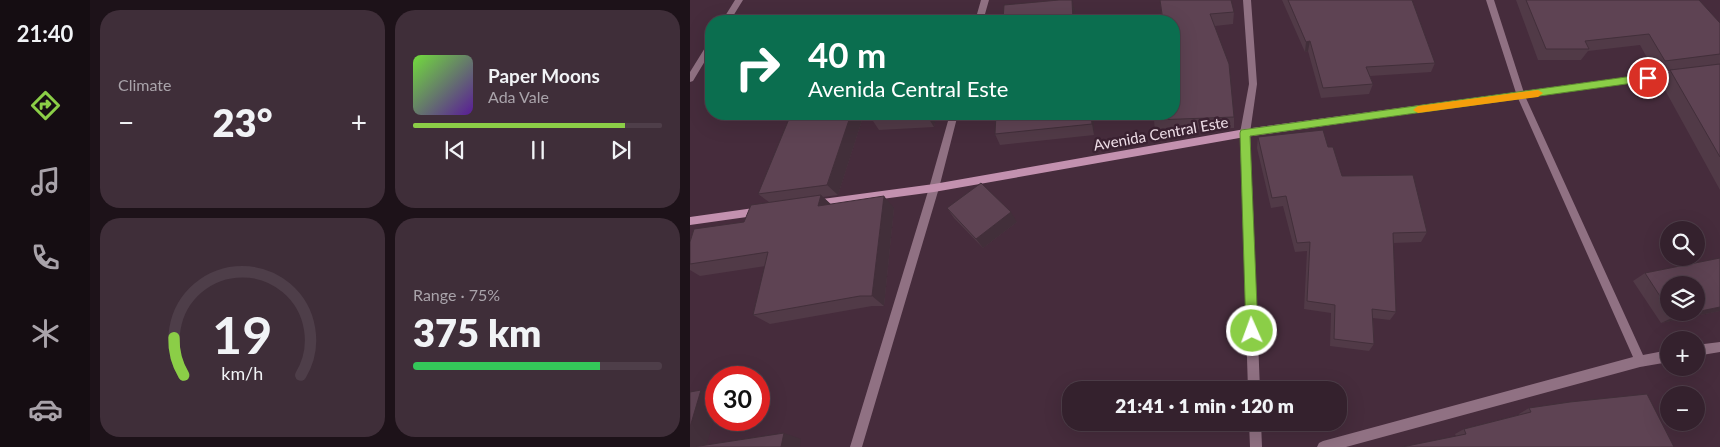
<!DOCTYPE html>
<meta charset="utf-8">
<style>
:root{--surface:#34212d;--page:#3f2e39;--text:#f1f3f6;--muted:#a9a3aa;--line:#4e3e49;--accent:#8bce47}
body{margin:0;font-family:Lato,sans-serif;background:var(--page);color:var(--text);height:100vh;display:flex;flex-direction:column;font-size:19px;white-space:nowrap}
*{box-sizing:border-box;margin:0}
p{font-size:16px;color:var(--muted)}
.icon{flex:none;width:28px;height:28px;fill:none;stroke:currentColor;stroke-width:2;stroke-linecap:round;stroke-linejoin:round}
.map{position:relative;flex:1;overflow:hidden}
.panel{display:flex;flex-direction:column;gap:10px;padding:10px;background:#1d1219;width:600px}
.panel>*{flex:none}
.banner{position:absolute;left:15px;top:15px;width:475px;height:105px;border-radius:20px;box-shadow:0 5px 20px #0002,0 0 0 1px var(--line);background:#0b6e4f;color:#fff;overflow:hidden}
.fabs{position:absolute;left:970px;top:221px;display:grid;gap:10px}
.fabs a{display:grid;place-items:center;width:45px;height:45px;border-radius:50%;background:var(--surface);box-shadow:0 5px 20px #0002,0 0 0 1px var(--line);font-size:25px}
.speed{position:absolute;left:15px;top:366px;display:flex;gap:10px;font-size:25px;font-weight:700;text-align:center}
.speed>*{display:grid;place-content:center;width:65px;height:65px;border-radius:50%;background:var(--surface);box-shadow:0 5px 20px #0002,0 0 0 1px var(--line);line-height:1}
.speed .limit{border:8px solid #d22;background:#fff;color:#111}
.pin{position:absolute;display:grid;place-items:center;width:42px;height:42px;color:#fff;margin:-21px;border:2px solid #fff;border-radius:50%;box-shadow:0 1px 5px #0007}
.me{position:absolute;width:55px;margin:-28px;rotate:358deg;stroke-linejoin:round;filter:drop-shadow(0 0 4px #0008)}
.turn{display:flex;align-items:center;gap:18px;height:105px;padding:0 20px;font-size:22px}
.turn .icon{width:65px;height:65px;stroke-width:2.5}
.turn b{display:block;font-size:35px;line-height:42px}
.big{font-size:38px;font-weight:800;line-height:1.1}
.panel .card{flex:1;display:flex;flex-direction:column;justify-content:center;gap:8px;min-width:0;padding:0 18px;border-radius:20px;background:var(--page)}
.panel .dial{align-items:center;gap:0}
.dial svg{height:130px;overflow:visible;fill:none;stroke:var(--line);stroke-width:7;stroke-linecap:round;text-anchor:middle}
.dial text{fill:var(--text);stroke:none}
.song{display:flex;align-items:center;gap:15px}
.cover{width:60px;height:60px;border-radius:8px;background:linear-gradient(135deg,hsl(100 70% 55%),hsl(270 70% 35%))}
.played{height:5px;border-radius:2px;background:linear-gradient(90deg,var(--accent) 85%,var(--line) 85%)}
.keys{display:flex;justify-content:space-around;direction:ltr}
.heat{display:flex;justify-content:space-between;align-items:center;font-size:28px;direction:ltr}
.charge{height:8px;border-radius:4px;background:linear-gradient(90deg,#34c759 75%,var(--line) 0)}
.panel .tiles{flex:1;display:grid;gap:10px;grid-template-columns:repeat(2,1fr)}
.trip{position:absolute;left:372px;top:381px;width:285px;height:50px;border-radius:20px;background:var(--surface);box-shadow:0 5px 20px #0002,0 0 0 1px var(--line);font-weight:800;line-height:50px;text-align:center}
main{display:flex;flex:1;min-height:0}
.tabs{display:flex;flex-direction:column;width:90px;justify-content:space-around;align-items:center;background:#150d12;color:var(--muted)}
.tabs .icon{width:35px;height:35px}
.tabs .current{color:var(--accent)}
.tabs b{font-size:22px;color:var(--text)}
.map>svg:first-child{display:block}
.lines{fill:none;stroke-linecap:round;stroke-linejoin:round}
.street{fill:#907183;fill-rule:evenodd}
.secondary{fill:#c391af;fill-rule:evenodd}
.wall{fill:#513a47;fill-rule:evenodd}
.shaded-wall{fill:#422f3a}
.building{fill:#5e4353;stroke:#422f3a}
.route{fill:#8bce47;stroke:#5a862e}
.slow{fill:#f59e0b}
.labels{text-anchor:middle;stroke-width:5;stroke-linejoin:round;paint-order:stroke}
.street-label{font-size:15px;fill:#f0dfe9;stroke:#3b2232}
</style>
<main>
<nav class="tabs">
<b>21:40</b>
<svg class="icon current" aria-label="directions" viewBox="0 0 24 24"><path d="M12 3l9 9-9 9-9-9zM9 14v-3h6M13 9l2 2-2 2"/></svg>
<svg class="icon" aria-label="music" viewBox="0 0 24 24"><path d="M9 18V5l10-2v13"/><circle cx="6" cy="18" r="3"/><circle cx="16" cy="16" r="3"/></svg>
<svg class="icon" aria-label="phone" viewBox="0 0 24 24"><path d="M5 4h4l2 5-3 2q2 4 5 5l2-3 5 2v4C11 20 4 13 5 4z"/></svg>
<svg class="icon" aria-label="climate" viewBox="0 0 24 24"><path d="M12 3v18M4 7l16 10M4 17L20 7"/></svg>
<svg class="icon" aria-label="car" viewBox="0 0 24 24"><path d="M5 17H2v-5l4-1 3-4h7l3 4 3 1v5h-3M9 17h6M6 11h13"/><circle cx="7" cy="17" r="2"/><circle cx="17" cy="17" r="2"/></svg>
</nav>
<section class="panel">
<div class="tiles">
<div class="card"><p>Climate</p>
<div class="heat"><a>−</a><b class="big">23°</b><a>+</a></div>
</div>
<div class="card">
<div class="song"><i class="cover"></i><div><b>Paper Moons</b><p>Ada Vale</p></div></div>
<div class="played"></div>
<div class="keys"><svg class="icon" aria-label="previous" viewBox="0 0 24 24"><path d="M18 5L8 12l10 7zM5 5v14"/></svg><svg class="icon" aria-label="pause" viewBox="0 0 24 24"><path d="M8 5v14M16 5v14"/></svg><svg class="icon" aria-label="next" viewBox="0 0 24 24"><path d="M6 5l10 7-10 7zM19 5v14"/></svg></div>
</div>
<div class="card dial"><svg viewBox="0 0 100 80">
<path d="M14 69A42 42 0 1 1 86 69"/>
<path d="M14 69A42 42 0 0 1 8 46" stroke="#8bce47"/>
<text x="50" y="56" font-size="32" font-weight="700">19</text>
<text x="50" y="72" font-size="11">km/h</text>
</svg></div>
<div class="card"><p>Range · 75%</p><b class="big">375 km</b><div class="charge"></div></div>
</div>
</section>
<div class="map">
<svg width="1030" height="447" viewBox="0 0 1030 447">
<rect width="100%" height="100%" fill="#462c3c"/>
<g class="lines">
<!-- street -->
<path class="street" d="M45 0H53L40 21H32Z
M291 0H299L293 21H285Z
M553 0H561L567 84 560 133 570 390H558L550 133 559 84Z
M796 0H804L835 96 953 355 979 350V362L950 367 656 447H627L629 443 633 441 943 357 827 96Z
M21 42V51L3 81 0 82V72L18 43Z
M260 114H268L249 188 172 447H160L239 188Z
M1030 342V352L1006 356V345Z
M559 422H571L572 447H560Z"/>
<!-- secondary -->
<path class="secondary" d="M988 70 992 73 988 76 555 137 244 192 125 208 122 207 120 204 122 201 125 200 244 184 555 129Z
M71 207 74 208 76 211 74 214 71 215 0 225V217Z"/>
</g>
<!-- wall -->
<path class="wall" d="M470 0 544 12 543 24 525 26 544 117V128L465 131 464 120 484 114V21H472Z
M592 0H722L745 63 741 72 680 76 683 84 679 94 631 98 618 51 615 52Z
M826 0H1009L1030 23V190L970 81 980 70 1011 66 965 72 950 45 898 51 891 60H848Z
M101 114H174L148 195 133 197 140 204 204 208 194 306H182L80 324 63 315 75 266 10 276 0 270V242L54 222 79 202 68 194Z
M182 114H247L244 127 189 130 181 118Z
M306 114H404V135L310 145 305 134Z
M568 137 638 147 652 176 737 232 731 242 703 243 706 312 700 320 683 318 684 344 679 351 640 346 641 313 614 309 617 251 605 252 593 206 581 208 567 148Z
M257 208 327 222 293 248 264 218Z
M1030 258V311L971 323 943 281 955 273ZM979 285 1006 312H979Z
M839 408 984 447 766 436 765 434 774 429 829 415V414Z"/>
<!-- shaded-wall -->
<path class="shaded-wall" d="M382 0 385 11 386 21H383Z
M620 41 618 51 615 52 616 42Z
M161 114H174L148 195 137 185Z
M237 114H247L244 127 237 116Z
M401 114H404V135L402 124Z
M131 195 144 207 128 206Z
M194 196 204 208 194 306 182 296Z
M321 212 327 222 293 248 286 239Z
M1030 307V311L971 323 984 317 1003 312H1006Z
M11 390 26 395V413L16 447H0V427Z
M94 433 111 439 110 447H91Z"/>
<!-- building -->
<path class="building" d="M369 0H382L383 21H313L314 5Z
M470 0H541L544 12 520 14 539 64 544 117 464 120V114H484V21H473Z
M598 0H722L745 63 676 67 683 84 633 88 620 41 616 42Z
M836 0H1009L1030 23V54L975 61 959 34 895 41 899 49H856Z
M1030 64V157L980 70Z
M101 114H161L137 185 68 194Z
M182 114H237V116L181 118Z
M306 114H401L402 124 305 134Z
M633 130 638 147H643L652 176 723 175 737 232 703 233 706 312 682 309 684 344 644 339 645 305 617 301 620 242 607 243 596 196 582 198 568 137Z
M291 183 321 212 286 239 257 208Z
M131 195 128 206 194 196 182 296H170L63 315 78 252 0 264V242L4 229 54 222 61 205Z
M1030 258V307L1006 312V285H979V310L955 273Z
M981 312H1003L984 317Z
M11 390 0 427V392Z
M957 394 984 447H712L776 434 774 429 841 412 839 408 880 402Z
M94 433 91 447H3Z"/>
<!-- route -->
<path class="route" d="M958 74 962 78 958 81 560 136 568 331 567 335 562 337 558 335 556 331 550 133 551 130Z"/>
<!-- slow -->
<path class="slow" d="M848 90 853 93 848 97 728 113 723 110 728 106Z"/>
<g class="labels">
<!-- street labels -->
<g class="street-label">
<text transform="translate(471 134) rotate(-10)" y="5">Avenida Central Este</text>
</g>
</g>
</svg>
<div class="fabs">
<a><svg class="icon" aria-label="search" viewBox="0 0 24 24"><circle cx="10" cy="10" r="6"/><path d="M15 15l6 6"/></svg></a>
<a><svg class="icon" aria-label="layers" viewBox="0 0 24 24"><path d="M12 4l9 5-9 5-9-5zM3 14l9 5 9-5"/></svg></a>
<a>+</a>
<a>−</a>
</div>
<div class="speed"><div class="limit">30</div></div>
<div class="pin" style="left:958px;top:78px;background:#d93025"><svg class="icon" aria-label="arrive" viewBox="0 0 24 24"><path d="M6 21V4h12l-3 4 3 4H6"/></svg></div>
<svg class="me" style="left:562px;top:331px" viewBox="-20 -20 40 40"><circle r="17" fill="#8bce47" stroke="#fff" stroke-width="3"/><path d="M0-11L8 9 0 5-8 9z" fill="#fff"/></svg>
<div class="trip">21:41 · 1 min · 120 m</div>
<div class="banner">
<div class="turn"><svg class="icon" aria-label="right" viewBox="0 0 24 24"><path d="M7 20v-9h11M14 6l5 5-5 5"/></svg><div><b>40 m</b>Avenida Central Este</div></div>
</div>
</div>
</main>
